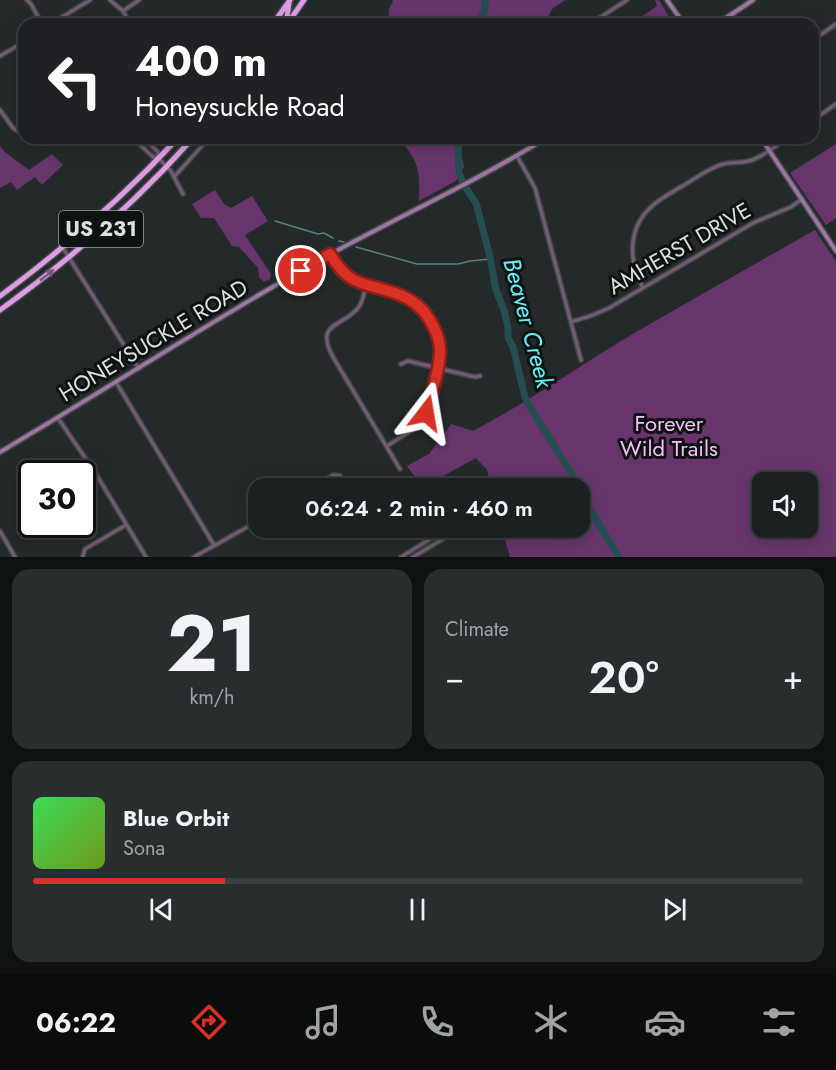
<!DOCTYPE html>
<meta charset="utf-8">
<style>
:root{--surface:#1b2020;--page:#282d2d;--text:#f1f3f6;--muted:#a0a3a5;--line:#393e3e;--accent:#d93025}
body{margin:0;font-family:Jost,sans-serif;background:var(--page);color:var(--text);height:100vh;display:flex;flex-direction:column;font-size:22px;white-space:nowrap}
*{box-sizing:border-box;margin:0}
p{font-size:20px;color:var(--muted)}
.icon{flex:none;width:33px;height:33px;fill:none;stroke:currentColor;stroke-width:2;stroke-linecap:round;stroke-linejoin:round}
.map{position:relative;height:557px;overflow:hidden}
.panel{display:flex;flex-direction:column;gap:12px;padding:12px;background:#0f1212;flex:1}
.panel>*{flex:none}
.hud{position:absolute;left:18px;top:18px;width:801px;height:126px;border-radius:18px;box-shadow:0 3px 15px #0003,0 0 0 2px var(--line);background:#202124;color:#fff;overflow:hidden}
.tools{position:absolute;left:752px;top:472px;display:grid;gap:12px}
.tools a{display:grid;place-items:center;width:66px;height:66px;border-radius:12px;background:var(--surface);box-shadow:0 3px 15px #0003,0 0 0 2px var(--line);font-size:30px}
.speed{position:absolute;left:18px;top:460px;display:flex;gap:12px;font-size:30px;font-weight:700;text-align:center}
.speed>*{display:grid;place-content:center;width:78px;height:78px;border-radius:50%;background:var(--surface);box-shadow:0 3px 15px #0003,0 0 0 2px var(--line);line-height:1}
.speed .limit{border:3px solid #111;border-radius:9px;background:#fff;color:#111}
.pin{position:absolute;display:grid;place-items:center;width:51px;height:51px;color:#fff;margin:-26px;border:3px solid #fff;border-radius:50%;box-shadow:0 2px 6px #0007}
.me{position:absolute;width:66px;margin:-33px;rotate:14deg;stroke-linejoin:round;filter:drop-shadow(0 0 4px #0008)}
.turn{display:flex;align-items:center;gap:21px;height:126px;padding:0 18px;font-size:27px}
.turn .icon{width:78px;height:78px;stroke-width:2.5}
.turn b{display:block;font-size:42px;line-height:51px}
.big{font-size:45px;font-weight:600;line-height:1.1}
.panel .widget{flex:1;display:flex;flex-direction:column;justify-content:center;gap:9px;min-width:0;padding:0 21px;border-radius:18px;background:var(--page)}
.panel .dial{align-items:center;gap:0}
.dial b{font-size:78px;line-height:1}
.song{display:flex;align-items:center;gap:18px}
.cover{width:72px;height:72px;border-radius:9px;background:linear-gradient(135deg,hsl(130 70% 55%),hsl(80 70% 35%))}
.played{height:6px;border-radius:3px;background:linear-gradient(90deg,var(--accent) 25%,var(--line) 25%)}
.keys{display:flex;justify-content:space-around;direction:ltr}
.heat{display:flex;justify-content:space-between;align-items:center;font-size:33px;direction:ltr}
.panel .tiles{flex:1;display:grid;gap:12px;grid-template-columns:1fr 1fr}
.widget:last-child{grid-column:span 2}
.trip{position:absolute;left:248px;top:478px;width:342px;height:60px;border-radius:18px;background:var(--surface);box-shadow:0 3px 15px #0003,0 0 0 2px var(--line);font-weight:600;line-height:60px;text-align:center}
.tab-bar{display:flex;height:96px;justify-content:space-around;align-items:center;background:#0b0d0d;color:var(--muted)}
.tab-bar .icon{width:42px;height:42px}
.tab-bar .current{color:var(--accent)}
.tab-bar b{font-size:27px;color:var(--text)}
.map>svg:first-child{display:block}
.green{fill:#67356c;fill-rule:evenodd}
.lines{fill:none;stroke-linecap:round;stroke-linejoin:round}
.stream{stroke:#5a7a7b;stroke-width:1.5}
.river{stroke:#234f50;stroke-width:7}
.street-casing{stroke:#414747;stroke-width:6}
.secondary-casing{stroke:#414747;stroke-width:7}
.highway-casing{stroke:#414747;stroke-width:8}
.street{stroke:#745a76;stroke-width:3}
.secondary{stroke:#9e75a2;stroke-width:4}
.highway{stroke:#dd9ce3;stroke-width:5}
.oneway{fill:#76577a}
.route-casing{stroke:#8d1f18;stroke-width:15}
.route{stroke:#d93025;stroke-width:10}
.labels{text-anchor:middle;stroke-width:6;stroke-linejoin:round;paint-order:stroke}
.shield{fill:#0f1212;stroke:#9ea2a2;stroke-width:1.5}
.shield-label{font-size:21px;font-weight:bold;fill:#dce0e0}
.street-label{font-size:22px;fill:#dce0e0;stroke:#0f1212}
.park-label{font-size:22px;fill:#f1c0f6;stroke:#0f1212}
.water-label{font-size:24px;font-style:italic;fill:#64f1f4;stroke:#0f1212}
</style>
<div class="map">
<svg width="836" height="557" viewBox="0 0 836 557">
<rect width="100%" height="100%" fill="#242a2a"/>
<!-- green -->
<path class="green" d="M392 0H565L552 9 545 24H391C388 16 387 9 393 2Z
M655 0H659L668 15 669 23 664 24 661 20H657L652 24H631L657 6Z
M398 138H462L461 152 464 167 456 181 419 201C420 170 419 161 398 138Z
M836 144V218L826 225 790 173Z
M0 146 6 153 29 170 52 154 63 165 42 185 35 177 17 190 11 182 0 188Z
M215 190 224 204 231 208 252 196 268 221 245 235 271 274 270 279 264 282 259 277 258 268 239 247 232 246 214 218H201L192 204Z
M815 230 836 261V557H510L502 528H579V489H492L487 470 476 458 445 475 421 485 407 466 429 454 451 424 473 431C524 404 572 371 621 341 685 303 750 267 815 230ZM762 483H807V528H762Z"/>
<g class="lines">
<!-- stream -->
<path class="stream" d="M275 221 318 234 324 233 333 238
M339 241 344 242
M356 247 417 264H458L470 261 490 259"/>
<!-- river -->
<path class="river" d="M478 24 485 9V0
M458 138 459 172 462 181
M466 188 476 203 490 257 496 290 504 310 508 328V338L513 347 525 397 531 409 570 471 589 508 619 557"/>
<defs>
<path id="street" d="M27 0 31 4 42 24
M110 0 123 11 130 24
M123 11 139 0
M51 24 90 0
M590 24 627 0
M813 40 836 24
M0 56 24 42
M0 110 13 128 24 135
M813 120 836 104
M133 138 153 157 159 159 171 171 183 194
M144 138 158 152V157
M517 156 535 188 581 360
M174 177 209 138
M63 248 139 369
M330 254 337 264 352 280 395 293 414 302 424 312 431 323 440 346V353L437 367 428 406 424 418 414 429 387 446
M366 285C364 293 363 302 358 308 343 327 314 322 333 357L400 469
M643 288C629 262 627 230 650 208 660 198 673 192 684 185 696 178 708 169 720 165 731 161 742 164 752 160 765 155 776 146 787 138
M571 322 593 315 609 308 753 223 791 207 802 199
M401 364 408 361 475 377 480 376
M116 382 214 545
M58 418 96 474 146 557
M310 489 333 475 340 476
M0 531 15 557
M83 556 85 549 126 525
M194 557 258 521
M401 557 448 528
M413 557 461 528"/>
<path id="secondary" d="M667 0 684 24
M717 24 753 0
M761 138 836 251
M0 452C105 390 208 323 314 263 391 220 472 184 546 138"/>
<path id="highway" d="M289 3 287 17 289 21
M273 24 290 0
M287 24 304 0
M0 296C64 249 124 196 178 138
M0 310C70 260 136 202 193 138"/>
</defs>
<!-- street casing -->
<use href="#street" class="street-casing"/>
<!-- secondary casing -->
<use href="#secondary" class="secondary-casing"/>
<!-- highway casing -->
<use href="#highway" class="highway-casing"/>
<!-- street -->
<use href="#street" class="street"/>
<!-- secondary -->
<use href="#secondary" class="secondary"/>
<!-- highway -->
<use href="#highway" class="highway"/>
</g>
<!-- one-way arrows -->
<defs><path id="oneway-solid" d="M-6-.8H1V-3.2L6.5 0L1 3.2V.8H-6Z" transform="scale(1.5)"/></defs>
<use class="oneway" href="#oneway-solid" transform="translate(47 275) rotate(-38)"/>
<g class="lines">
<defs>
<path id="route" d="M301 271 330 254C350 287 362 282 395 293 403 296 410 299 416 304 429 314 441 337 440 353 439 369 431 397 426 413"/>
</defs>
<!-- route casing -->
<use href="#route" class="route-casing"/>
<!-- route -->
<use href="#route" class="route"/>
</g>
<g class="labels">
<!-- shield labels -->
<rect class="shield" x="59" y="211" width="84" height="36" rx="4.5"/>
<g class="shield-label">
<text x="101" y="236">US 231</text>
</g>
<!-- street labels -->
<g class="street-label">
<text transform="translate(679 248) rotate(-30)" y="8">AMHERST DRIVE</text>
<text transform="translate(153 340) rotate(-31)" y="8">HONEYSUCKLE ROAD</text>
</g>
<!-- park labels -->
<g class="park-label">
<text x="669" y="431">Forever<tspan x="669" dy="25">Wild Trails</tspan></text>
</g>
<!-- water labels -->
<g class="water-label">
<text transform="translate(528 323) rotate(75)" y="8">Beaver Creek</text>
</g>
</g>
</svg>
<div class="tools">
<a><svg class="icon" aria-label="sound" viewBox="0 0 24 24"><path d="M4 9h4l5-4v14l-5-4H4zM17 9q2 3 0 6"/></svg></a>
</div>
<div class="speed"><div class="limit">30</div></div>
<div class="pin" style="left:301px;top:271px;background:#d93025"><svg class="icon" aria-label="arrive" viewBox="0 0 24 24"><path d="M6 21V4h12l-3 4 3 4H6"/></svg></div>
<svg class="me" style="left:426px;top:413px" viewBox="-20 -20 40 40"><path d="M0-17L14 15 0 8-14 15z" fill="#d93025" stroke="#fff" stroke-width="4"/></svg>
<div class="trip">06:24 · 2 min · 460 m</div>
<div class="hud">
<div class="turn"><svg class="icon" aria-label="left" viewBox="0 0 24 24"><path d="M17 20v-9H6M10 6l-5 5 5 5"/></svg><div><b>400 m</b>Honeysuckle Road</div></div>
</div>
</div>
<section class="panel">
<div class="tiles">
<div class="widget dial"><b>21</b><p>km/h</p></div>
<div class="widget"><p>Climate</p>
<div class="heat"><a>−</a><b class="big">20°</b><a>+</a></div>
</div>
<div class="widget">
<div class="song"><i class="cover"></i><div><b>Blue Orbit</b><p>Sona</p></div></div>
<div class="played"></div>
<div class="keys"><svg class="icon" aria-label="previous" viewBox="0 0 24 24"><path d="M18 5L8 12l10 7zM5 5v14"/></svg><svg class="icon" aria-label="pause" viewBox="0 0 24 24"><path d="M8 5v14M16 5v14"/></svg><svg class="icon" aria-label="next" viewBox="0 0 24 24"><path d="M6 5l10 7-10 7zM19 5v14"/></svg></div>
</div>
</div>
</section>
<nav class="tab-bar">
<b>06:22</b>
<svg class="icon current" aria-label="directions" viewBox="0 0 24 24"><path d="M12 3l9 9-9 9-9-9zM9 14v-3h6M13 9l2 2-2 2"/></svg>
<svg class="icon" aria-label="music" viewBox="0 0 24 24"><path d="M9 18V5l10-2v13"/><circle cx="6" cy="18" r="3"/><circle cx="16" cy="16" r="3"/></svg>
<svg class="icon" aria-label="phone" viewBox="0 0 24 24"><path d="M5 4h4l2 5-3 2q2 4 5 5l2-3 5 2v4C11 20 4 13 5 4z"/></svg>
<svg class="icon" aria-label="climate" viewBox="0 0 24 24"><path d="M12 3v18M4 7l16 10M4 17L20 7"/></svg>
<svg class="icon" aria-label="car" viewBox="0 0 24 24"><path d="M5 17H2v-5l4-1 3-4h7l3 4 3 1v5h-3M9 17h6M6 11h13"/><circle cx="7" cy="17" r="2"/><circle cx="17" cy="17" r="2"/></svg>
<svg class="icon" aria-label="filters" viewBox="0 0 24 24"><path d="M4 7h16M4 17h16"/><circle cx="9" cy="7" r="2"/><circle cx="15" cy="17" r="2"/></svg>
</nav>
